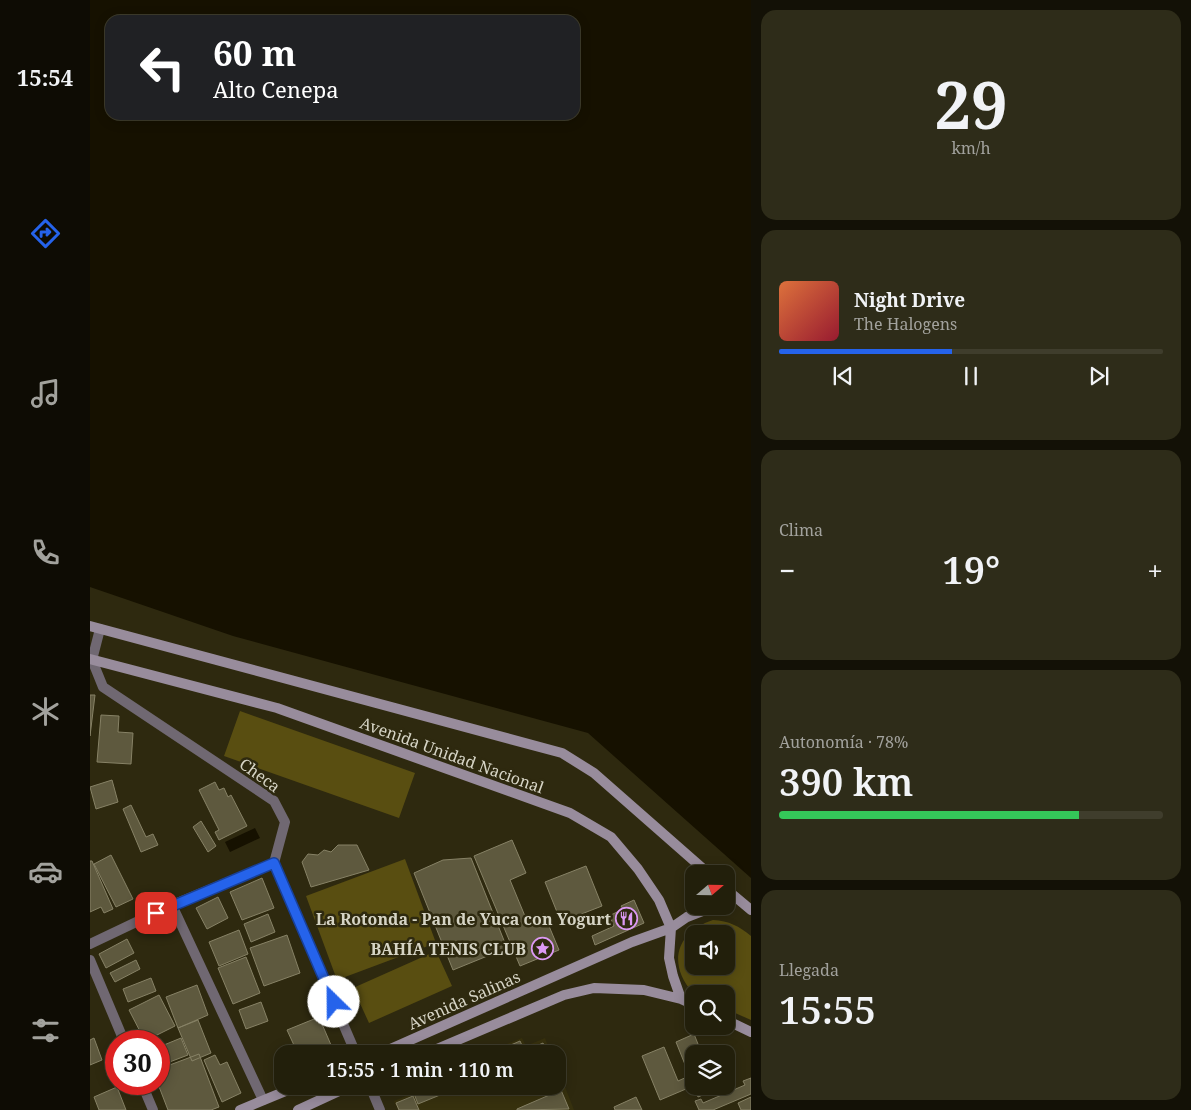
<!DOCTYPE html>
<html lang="es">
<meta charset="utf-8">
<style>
:root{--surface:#221f0b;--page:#2e2c19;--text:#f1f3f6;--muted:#a2a29d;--line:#3f3d2c;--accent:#2563eb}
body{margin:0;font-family:"Noto Serif",serif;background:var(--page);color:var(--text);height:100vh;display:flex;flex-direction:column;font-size:19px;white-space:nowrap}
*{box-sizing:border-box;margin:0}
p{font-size:16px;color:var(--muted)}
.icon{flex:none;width:28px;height:28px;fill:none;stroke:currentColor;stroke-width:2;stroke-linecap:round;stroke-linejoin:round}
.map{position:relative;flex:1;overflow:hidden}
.sheet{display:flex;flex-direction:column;gap:10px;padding:10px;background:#131106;width:440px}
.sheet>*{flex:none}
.banner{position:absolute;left:15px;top:15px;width:475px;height:105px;border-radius:15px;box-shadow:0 2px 12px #0003,0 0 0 1px var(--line);background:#202124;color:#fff;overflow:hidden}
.needle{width:32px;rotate:70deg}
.fabs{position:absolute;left:595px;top:865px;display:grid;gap:10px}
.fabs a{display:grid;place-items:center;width:50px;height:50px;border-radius:10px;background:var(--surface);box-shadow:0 2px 12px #0003,0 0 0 1px var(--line);font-size:25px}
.speed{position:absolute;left:15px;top:1030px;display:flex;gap:10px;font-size:25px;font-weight:700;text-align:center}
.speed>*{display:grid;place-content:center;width:65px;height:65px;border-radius:50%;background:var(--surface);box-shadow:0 2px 12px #0003,0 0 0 1px var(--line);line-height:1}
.speed .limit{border:8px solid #d22;background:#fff;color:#111}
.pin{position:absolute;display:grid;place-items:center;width:42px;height:42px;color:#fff;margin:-21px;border-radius:10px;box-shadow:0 2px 8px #0006}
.me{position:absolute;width:55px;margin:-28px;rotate:337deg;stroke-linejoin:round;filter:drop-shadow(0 0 4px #0008)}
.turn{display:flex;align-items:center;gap:18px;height:105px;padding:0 25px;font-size:22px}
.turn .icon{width:65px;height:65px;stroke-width:2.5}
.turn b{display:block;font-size:35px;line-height:42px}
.big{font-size:38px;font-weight:600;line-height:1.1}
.sheet .tile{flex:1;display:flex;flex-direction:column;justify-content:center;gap:8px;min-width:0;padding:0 18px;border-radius:15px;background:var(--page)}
.sheet .dial{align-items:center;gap:0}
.dial b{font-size:65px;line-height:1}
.song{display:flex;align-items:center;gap:15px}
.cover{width:60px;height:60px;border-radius:8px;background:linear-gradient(135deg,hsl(20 70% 55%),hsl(350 70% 35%))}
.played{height:5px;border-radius:2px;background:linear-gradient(90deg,var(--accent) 45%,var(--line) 45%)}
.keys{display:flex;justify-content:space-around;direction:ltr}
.heat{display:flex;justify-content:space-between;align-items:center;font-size:28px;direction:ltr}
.charge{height:8px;border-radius:4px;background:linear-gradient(90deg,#34c759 78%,var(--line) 0)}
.trip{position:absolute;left:184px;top:1045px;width:292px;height:50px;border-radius:15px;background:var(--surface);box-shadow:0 2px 12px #0003,0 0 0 1px var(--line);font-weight:600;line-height:50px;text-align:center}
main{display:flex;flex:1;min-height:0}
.menu{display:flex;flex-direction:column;width:90px;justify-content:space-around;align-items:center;background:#0e0c04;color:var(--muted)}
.menu .icon{width:35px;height:35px}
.menu .selected{color:var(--accent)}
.menu b{font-size:22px;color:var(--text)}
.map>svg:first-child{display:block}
.built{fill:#37310e}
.green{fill:#594e11;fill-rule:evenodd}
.water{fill:#161100;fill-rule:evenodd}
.building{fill:#5e593e;stroke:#878266}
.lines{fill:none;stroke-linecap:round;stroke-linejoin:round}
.street{stroke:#706872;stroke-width:10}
.secondary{stroke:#988c9c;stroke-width:10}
.route-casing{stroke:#184099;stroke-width:12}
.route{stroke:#2563eb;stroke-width:9}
.labels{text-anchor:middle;stroke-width:5;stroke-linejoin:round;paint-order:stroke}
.street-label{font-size:16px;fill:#d6d4c5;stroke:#2e290f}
.poi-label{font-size:16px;font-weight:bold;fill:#d6d4c5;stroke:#2e290f;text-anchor:end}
</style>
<main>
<nav class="menu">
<b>15:54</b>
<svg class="icon selected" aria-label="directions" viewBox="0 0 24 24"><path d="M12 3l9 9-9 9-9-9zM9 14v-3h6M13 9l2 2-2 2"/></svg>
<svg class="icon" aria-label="music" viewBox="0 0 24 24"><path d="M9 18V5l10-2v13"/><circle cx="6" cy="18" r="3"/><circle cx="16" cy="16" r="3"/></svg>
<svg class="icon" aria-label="phone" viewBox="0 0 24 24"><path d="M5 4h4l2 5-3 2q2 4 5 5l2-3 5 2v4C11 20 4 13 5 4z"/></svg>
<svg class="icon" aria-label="climate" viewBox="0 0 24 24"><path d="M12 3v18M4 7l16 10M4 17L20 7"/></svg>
<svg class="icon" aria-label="car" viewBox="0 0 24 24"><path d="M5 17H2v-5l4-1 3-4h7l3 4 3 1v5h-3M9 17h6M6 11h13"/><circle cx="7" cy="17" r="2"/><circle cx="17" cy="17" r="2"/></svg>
<svg class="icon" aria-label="filters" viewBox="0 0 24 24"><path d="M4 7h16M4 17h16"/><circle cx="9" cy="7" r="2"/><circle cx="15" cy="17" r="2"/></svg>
</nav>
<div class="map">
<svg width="661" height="1110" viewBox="0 0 661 1110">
<rect width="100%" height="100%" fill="#2e290f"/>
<!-- built -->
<path class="built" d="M432 1038 436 1046 455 1038 461 1054H392Z
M468 1069 484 1110H308L304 1101 321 1094 318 1086H468Z"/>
<!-- green -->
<path class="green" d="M150 711 325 773 309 818 134 756Z
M315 859 346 943 247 980 216 896Z
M623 920C639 921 649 926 661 936V1020L636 1009V994L603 993C577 964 586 932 623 920ZM604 934H636V966H604Z
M346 951 362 986 279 1023 263 988Z"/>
<!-- water -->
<path class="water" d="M0 0H661V878L498 733 143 636 0 587ZM20 20H485V115H20Z
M165 828 170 838 140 852 135 842Z"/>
<!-- building -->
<path class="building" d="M0 695H5L0 736Z
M11 715 29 716 28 732 43 733 41 764 7 762Z
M22 780 28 802 6 809 0 787Z
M125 782 129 790 134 788 138 797 141 795 157 826 129 840 125 832 129 830 109 790Z
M41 805 56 837 63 834 68 845 51 852 33 809Z
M111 821 126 846 118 852 103 827Z
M422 840 436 873 420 880 437 921 454 914 469 950 430 966 384 856Z
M248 845H267L279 870 221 887 212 862 218 854 228 855 234 850 241 852Z
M21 855 43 899 26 907 4 864Z
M381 858 417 948 363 970 324 873 353 860Z
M0 861H2L23 909 14 913 11 907 0 912Z
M496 866 512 906 471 922 455 882Z
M172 878 184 908 152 920 140 892Z
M128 897 138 918 117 929 106 908Z
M544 900 554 923 505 945 502 936 524 926 519 916 533 909 531 906Z
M178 914 185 932 161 942 154 924Z
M149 930 158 954 129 966 119 942Z
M197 935 210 973 174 986 160 948Z
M37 939 44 953 16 968 9 954Z
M156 957 170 993 143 1004 128 968Z
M46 960 50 969 25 982 20 973Z
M61 978 66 991 38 1002 33 989Z
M107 985 118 1015 88 1028 76 997Z
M69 995 85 1026 55 1041 39 1010Z
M171 1002 178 1021 156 1029 149 1010Z
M229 1017 244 1052 239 1054H208L197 1030Z
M108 1020 121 1053 102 1061 88 1028Z
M604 1034 612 1054H604V1086H626L627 1089 608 1097 586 1042Z
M4 1038 12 1060 0 1065V1040Z
M91 1038 98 1055 69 1066V1047Z
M430 1041 436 1054H400Z
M453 1043 458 1054H436L435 1051Z
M574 1047 588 1081 599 1076 603 1086 570 1100 552 1056Z
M109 1054 129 1107 121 1110H78L68 1084 69 1069Z
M125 1055 130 1065 137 1062 151 1093 132 1102 114 1060Z
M468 1078 472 1088 454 1095 450 1086H468Z
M661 1078V1094L623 1110H609L605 1101 611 1099 613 1103 655 1085 653 1081Z
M321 1086H372L328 1104Z
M27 1087 36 1110H9L4 1097Z
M471 1090 479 1109 427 1110V1109Z
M323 1096 329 1110H309L306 1103Z
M546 1097 552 1110H525L524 1107Z
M661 1097V1110H651L648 1103Z"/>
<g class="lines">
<!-- street -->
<path class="street" d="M10 629 2 660 13 687 184 801 195 822 184 863 266 1054
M82 905 173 1100
M0 944 82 905 184 863
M0 960 34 1041
M52 1084 63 1110
M280 1086 290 1110"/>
<!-- secondary -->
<path class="secondary" d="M0 626 472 753 504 773 619 874
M0 659 187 708 480 813 521 837 548 869 569 900 581 928 579 958 583 976 591 999 604 1005
M636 889 661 910
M636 1020 661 1032
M289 1054 542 942 581 928 597 917 615 910 630 906
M335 1054 474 995 504 988 554 990 591 999
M150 1110 208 1086
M208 1110 260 1086"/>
</g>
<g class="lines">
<defs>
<path id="route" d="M66 913 184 863 244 1002"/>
</defs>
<!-- route casing -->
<use href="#route" class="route-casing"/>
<!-- route -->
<use href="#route" class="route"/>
</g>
<!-- icons -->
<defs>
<symbol id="restaurant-ring" viewBox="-11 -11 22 22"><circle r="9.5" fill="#2e290f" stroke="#dc99f4" stroke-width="1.5"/><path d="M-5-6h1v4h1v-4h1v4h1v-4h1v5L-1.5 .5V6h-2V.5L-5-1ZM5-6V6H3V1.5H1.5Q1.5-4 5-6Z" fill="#dc99f4"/></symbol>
<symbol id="sight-ring" viewBox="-11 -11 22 22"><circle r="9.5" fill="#2e290f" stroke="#dc99f4" stroke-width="1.5"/><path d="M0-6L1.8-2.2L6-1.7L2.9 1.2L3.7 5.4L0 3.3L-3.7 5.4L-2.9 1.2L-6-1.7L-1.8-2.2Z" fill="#dc99f4"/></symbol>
</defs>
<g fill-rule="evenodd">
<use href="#restaurant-ring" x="524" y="906" width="25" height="25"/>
<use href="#sight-ring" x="440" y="936" width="25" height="25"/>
</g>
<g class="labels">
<!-- street labels -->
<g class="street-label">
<text transform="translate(362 755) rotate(20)" y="6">Avenida Unidad Nacional</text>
<text transform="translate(170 775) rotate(36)" y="6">Checa</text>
<text transform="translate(374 1000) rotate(-24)" y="6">Avenida Salinas</text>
</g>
<!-- poi labels -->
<g class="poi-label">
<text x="521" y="925">La Rotonda - Pan de Yuca con Yogurt</text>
<text x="436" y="955">BAHÍA TENIS CLUB</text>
</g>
</g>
</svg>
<div class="fabs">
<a><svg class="needle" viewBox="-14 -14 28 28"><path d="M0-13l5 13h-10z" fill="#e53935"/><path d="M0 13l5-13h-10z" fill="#a2a29d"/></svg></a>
<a><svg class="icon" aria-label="sound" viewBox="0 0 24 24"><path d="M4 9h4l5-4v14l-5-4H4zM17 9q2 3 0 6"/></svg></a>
<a><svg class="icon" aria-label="search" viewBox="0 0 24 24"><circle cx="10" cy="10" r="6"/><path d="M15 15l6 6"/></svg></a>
<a><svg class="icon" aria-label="layers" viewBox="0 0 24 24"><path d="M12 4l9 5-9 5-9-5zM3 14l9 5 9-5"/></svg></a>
</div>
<div class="speed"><div class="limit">30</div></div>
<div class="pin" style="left:66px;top:913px;background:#d93025"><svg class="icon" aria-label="arrive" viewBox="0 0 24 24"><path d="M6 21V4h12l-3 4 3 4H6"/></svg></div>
<svg class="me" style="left:244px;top:1002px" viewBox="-20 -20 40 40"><circle r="19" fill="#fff"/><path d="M0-13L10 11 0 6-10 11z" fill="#2563eb"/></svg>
<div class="trip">15:55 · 1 min · 110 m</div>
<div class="banner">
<div class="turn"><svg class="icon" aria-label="left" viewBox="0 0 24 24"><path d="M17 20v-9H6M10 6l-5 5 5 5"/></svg><div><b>60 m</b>Alto Cenepa</div></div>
</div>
</div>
<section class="sheet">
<div class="tile dial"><b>29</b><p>km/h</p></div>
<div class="tile">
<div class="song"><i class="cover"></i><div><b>Night Drive</b><p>The Halogens</p></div></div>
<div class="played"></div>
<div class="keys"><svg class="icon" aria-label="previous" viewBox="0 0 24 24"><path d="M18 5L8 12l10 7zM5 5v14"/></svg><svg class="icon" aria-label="pause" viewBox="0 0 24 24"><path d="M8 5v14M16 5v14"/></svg><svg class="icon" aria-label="next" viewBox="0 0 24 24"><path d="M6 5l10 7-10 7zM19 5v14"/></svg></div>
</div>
<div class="tile"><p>Clima</p>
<div class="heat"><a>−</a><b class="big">19°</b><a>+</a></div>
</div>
<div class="tile"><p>Autonomía · 78%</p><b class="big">390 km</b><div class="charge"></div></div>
<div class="tile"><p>Llegada</p><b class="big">15:55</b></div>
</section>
</main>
